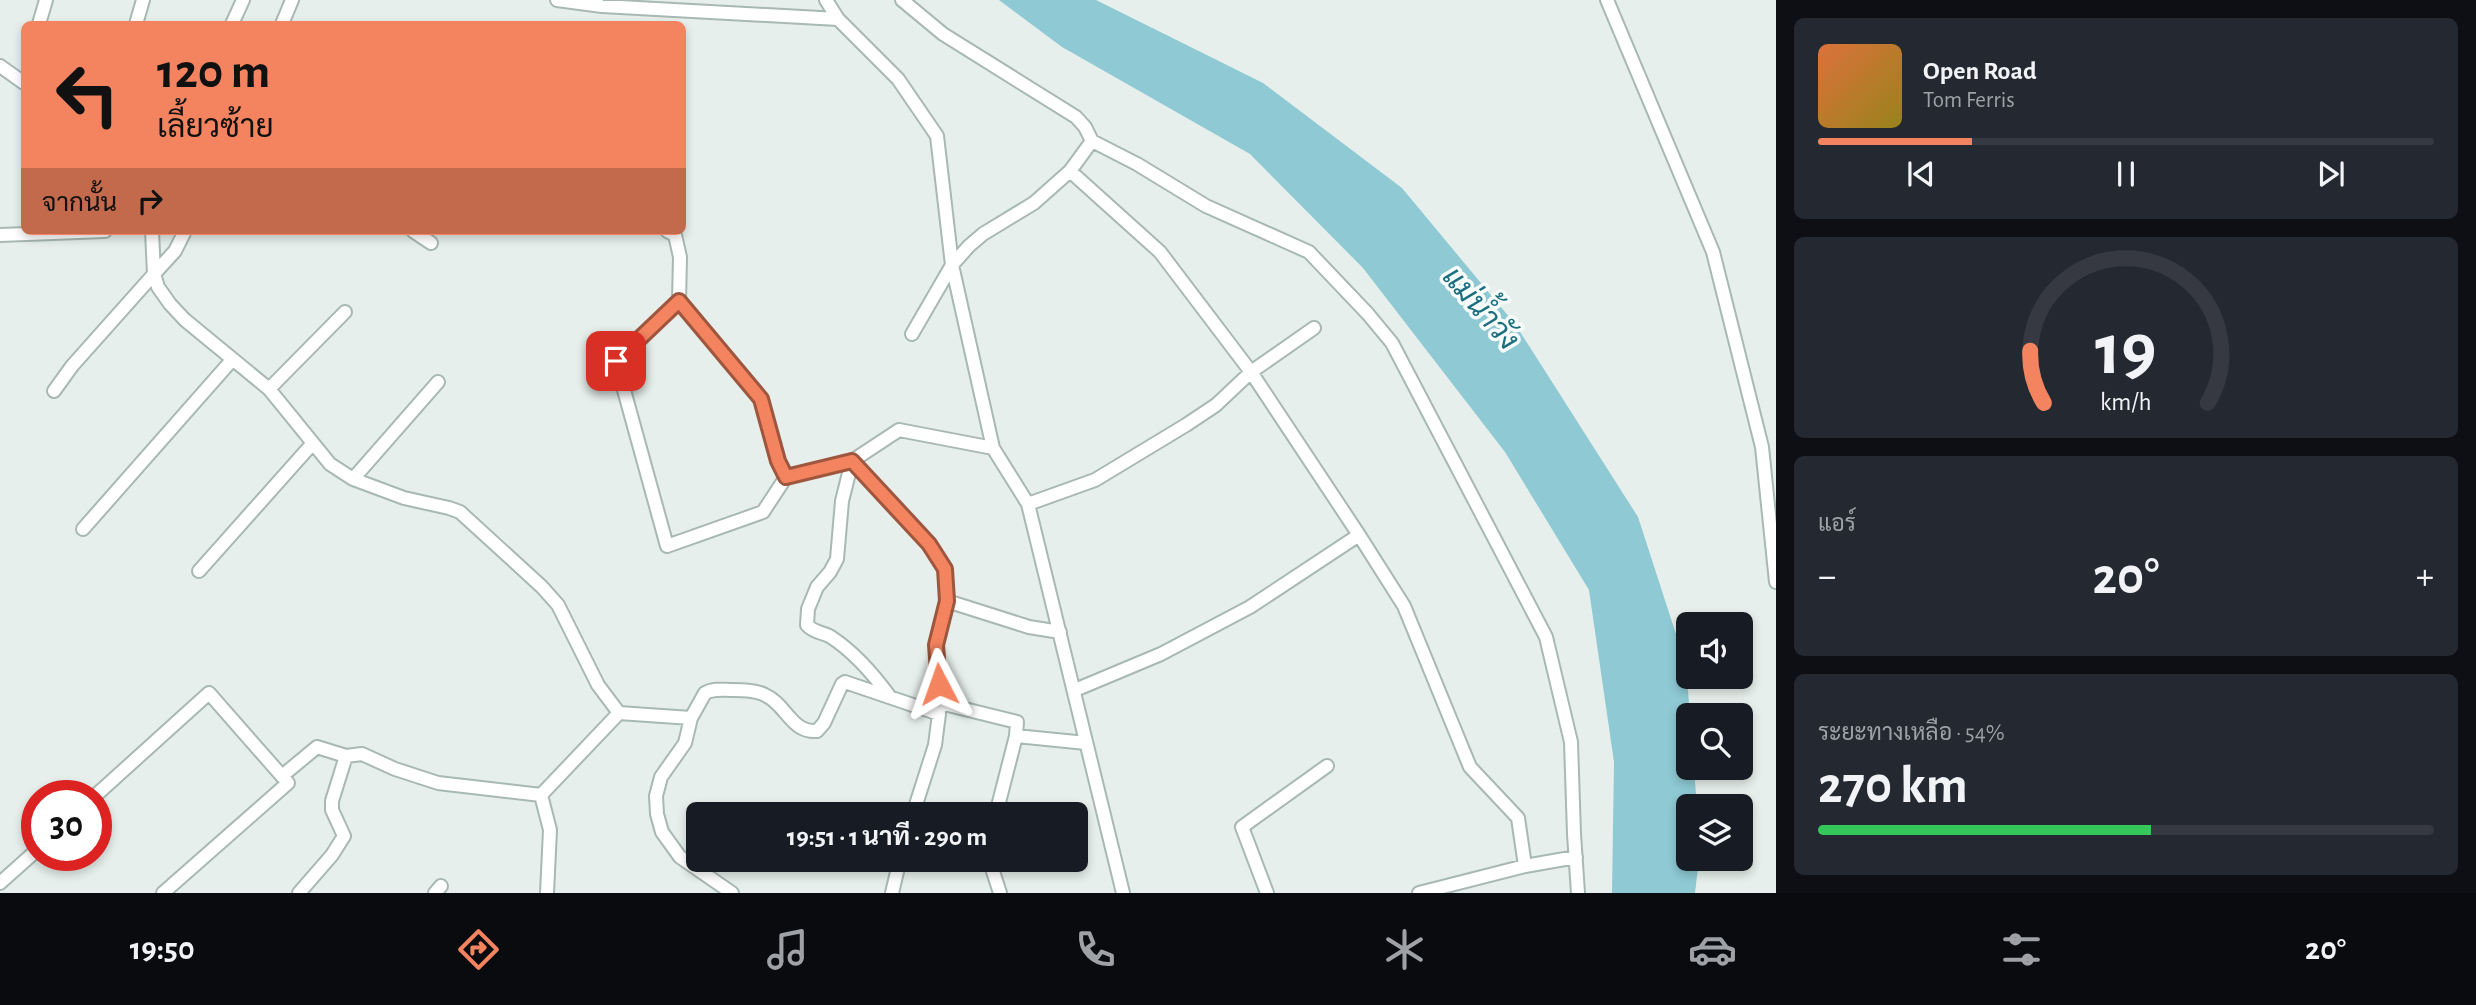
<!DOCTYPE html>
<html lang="th">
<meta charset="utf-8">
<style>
:root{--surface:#171b24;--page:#242831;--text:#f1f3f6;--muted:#9ea1a6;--line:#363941;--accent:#f4845f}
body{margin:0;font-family:"Alegreya Sans",Sarabun,sans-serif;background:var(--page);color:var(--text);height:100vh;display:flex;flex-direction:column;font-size:26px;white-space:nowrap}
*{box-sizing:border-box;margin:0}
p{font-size:23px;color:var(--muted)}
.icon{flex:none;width:38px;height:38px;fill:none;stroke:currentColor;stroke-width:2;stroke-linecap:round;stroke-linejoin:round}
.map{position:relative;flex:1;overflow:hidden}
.sheet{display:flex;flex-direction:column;gap:18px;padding:18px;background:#0d0f14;width:700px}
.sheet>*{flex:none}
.guide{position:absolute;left:21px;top:21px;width:665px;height:214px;border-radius:10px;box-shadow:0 4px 10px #0003;background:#f4845f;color:#111;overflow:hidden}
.fabs{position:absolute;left:1676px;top:612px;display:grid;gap:14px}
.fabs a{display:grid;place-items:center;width:77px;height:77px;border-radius:10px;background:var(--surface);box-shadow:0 4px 10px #0003;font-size:35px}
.speed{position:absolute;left:21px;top:780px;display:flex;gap:14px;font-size:35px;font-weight:700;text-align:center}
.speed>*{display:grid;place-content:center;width:91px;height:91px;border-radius:50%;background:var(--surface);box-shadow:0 4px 10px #0003;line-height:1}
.speed .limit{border:10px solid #d22;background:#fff;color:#111}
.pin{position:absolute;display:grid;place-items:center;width:60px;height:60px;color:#fff;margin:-30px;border-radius:14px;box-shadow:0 4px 10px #0006}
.me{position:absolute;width:77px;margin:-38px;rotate:356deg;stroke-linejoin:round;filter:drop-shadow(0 0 5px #0008)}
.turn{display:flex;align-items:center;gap:24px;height:147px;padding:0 21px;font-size:32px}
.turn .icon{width:91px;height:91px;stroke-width:2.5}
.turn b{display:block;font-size:49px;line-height:60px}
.then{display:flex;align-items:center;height:66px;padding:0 21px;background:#0003;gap:14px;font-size:26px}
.big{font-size:52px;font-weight:700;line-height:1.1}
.sheet .widget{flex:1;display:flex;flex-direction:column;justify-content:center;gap:10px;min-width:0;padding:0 24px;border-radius:10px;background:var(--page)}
.sheet .dial{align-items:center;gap:0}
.dial svg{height:182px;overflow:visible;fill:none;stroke:var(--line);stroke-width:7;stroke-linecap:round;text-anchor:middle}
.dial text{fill:var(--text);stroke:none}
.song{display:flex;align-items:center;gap:21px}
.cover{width:84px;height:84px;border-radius:10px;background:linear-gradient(135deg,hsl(20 70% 55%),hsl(50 70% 35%))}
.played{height:7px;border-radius:4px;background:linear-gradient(90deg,var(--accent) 25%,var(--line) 25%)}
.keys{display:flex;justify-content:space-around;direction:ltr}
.heat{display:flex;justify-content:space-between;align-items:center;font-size:38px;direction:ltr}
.charge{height:10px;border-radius:5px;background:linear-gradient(90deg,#34c759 54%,var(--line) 0)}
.trip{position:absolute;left:686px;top:802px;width:402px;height:70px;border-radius:10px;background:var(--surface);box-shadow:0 4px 10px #0003;font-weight:700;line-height:70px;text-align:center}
.menu{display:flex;height:112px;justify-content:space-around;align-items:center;background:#090b0e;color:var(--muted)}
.menu .icon{width:49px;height:49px}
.menu .on{color:var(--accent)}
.menu b{font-size:32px;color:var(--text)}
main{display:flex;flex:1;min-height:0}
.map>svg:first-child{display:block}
.water{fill:#8ec9d4}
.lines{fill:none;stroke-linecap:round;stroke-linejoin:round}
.minor-casing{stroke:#a8b8b2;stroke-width:16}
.minor{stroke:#fff;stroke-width:12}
.route-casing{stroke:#9f563e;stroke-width:18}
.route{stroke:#f4845f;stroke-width:12}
.labels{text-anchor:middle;stroke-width:7;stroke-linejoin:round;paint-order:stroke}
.water-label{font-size:30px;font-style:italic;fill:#1c6f80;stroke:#f7fbf9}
</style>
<main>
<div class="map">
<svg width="1776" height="893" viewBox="0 0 1776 893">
<rect width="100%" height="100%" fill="#e6efeb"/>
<!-- water -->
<path class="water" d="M999 0H1096L1263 83 1402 188 1515 324 1638 517 1686 665 1690 716 1689 768H1694L1697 807H1689V859H1699L1695 893H1612L1614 762 1589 590 1505 452 1363 268 1250 154 1062 47Z"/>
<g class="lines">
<defs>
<path id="minor" d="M557 0 602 6 838 19
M826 0 838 19 898 79 937 136 952 265 993 448 1028 504 1123 893
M902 0 943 34 1076 117 1085 127 1092 141 1137 164 1206 206 1309 252 1368 314 1392 343 1546 637 1571 742 1574 834 1578 893
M1607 0 1713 252 1762 447 1776 582
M39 24 46 0
M136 24 143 0
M232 24 243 0
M282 24 292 0
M0 66 24 83
M1070 171 1092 141
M185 231 175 251 154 274 158 287 170 304 185 320 269 389 330 464 353 479 404 498 449 508 460 512 542 587 558 605 598 685 619 713 691 718 685 743 661 777 656 796 657 814 662 832 680 857 732 893
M413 231 431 243
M667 231 675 235 680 257 679 301
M0 235 105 231
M912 334 952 265 969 246 983 234 1034 203 1070 171 1160 252 1251 372 1359 535 1404 606 1470 767 1518 818 1525 866
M269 389 345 312
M54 391 72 366 154 274 152 231
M852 461 929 544 945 569 947 601 936 645 939 714 935 745 913 814
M852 461 842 501 837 559 830 572 817 587 808 609 807 625C814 633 823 632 831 637 854 652 874 675 890 697
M786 477 778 461 761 399 679 301 616 361 667 546 763 512 786 477 852 461 899 430 993 448
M353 479 438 382
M1028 504 1095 480 1186 425 1216 405 1251 372 1314 328
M83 529 232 360
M199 571 313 443
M947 601 1029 627 1060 632
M1075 690 1161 654 1250 607 1359 535
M940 703 1017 722 1016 736
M691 718 705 693C714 688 723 690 732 690 742 690 756 690 765 695 786 704 791 733 817 731L824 723 842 684 845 682 939 714
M282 776 317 747 346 756 362 754 395 769 438 783 541 795 619 713
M541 795 550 830 547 893
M95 796 209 693 288 783 163 893
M996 814 1016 736 1086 743
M989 859 1000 893
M0 883 37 850
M299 893 332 855 344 836 332 810V801L346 756
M435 893 441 886
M892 893 900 859
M1267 893 1242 827 1327 766
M1419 893 1525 866 1576 857"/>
</defs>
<!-- minor casing -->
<use href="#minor" class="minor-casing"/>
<!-- minor -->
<use href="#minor" class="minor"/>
</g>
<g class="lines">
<defs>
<path id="route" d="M616 361 679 301 761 399 778 461 786 477 852 461 929 544 945 569 947 601 936 645 939 684"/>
</defs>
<!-- route casing -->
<use href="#route" class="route-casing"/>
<!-- route -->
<use href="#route" class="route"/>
</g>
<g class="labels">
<!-- water labels -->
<g class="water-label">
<text transform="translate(1481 308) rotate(49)" y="10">แม่น้ำวัง</text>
</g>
</g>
</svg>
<div class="fabs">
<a><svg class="icon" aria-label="sound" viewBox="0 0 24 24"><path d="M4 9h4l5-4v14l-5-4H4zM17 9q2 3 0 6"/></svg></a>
<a><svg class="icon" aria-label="search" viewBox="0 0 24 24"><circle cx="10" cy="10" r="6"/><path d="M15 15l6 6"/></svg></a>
<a><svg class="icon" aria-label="layers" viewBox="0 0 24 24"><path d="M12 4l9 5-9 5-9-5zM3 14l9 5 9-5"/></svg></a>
</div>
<div class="speed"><div class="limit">30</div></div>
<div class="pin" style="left:616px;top:361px;background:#d93025"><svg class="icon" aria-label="arrive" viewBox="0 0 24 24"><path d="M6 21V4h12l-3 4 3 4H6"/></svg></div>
<svg class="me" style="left:939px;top:684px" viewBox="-20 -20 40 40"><path d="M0-17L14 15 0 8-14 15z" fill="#f4845f" stroke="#fff" stroke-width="4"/></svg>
<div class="trip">19:51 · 1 นาที · 290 m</div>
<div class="guide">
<div class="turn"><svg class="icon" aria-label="left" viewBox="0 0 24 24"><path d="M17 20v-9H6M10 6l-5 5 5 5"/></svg><div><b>120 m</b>เลี้ยวซ้าย</div></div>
<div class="then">จากนั้น<svg class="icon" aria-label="right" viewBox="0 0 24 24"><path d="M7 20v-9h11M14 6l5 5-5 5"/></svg></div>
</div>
</div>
<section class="sheet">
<div class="widget">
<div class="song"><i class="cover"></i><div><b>Open Road</b><p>Tom Ferris</p></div></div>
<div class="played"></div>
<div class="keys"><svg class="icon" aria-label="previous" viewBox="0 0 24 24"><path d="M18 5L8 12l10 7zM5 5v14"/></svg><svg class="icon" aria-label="pause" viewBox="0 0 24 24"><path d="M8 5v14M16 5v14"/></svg><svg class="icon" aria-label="next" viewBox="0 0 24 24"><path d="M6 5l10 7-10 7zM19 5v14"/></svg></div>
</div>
<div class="widget dial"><svg viewBox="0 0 100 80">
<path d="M14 69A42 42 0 1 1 86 69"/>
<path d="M14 69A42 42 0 0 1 8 46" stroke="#f4845f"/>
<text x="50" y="56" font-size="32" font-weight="700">19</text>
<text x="50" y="72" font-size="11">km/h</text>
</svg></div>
<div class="widget"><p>แอร์</p>
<div class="heat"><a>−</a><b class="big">20°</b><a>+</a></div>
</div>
<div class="widget"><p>ระยะทางเหลือ · 54%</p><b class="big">270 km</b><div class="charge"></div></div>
</section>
</main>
<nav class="menu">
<b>19:50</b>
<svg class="icon on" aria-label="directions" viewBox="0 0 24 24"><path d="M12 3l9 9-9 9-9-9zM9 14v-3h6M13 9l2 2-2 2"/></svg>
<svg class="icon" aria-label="music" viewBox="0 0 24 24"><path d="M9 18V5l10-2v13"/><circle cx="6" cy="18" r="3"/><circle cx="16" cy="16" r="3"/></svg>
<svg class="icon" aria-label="phone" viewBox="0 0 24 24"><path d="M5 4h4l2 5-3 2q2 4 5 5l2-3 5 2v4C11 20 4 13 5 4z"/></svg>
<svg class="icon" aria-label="climate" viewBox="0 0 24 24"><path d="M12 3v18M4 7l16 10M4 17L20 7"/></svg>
<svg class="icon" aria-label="car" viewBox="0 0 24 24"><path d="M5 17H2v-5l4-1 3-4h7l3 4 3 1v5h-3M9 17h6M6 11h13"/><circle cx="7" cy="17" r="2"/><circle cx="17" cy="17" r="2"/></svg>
<svg class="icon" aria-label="filters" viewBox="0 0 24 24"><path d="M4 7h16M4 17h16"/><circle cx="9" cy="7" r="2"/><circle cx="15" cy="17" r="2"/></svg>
<b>20°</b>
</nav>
